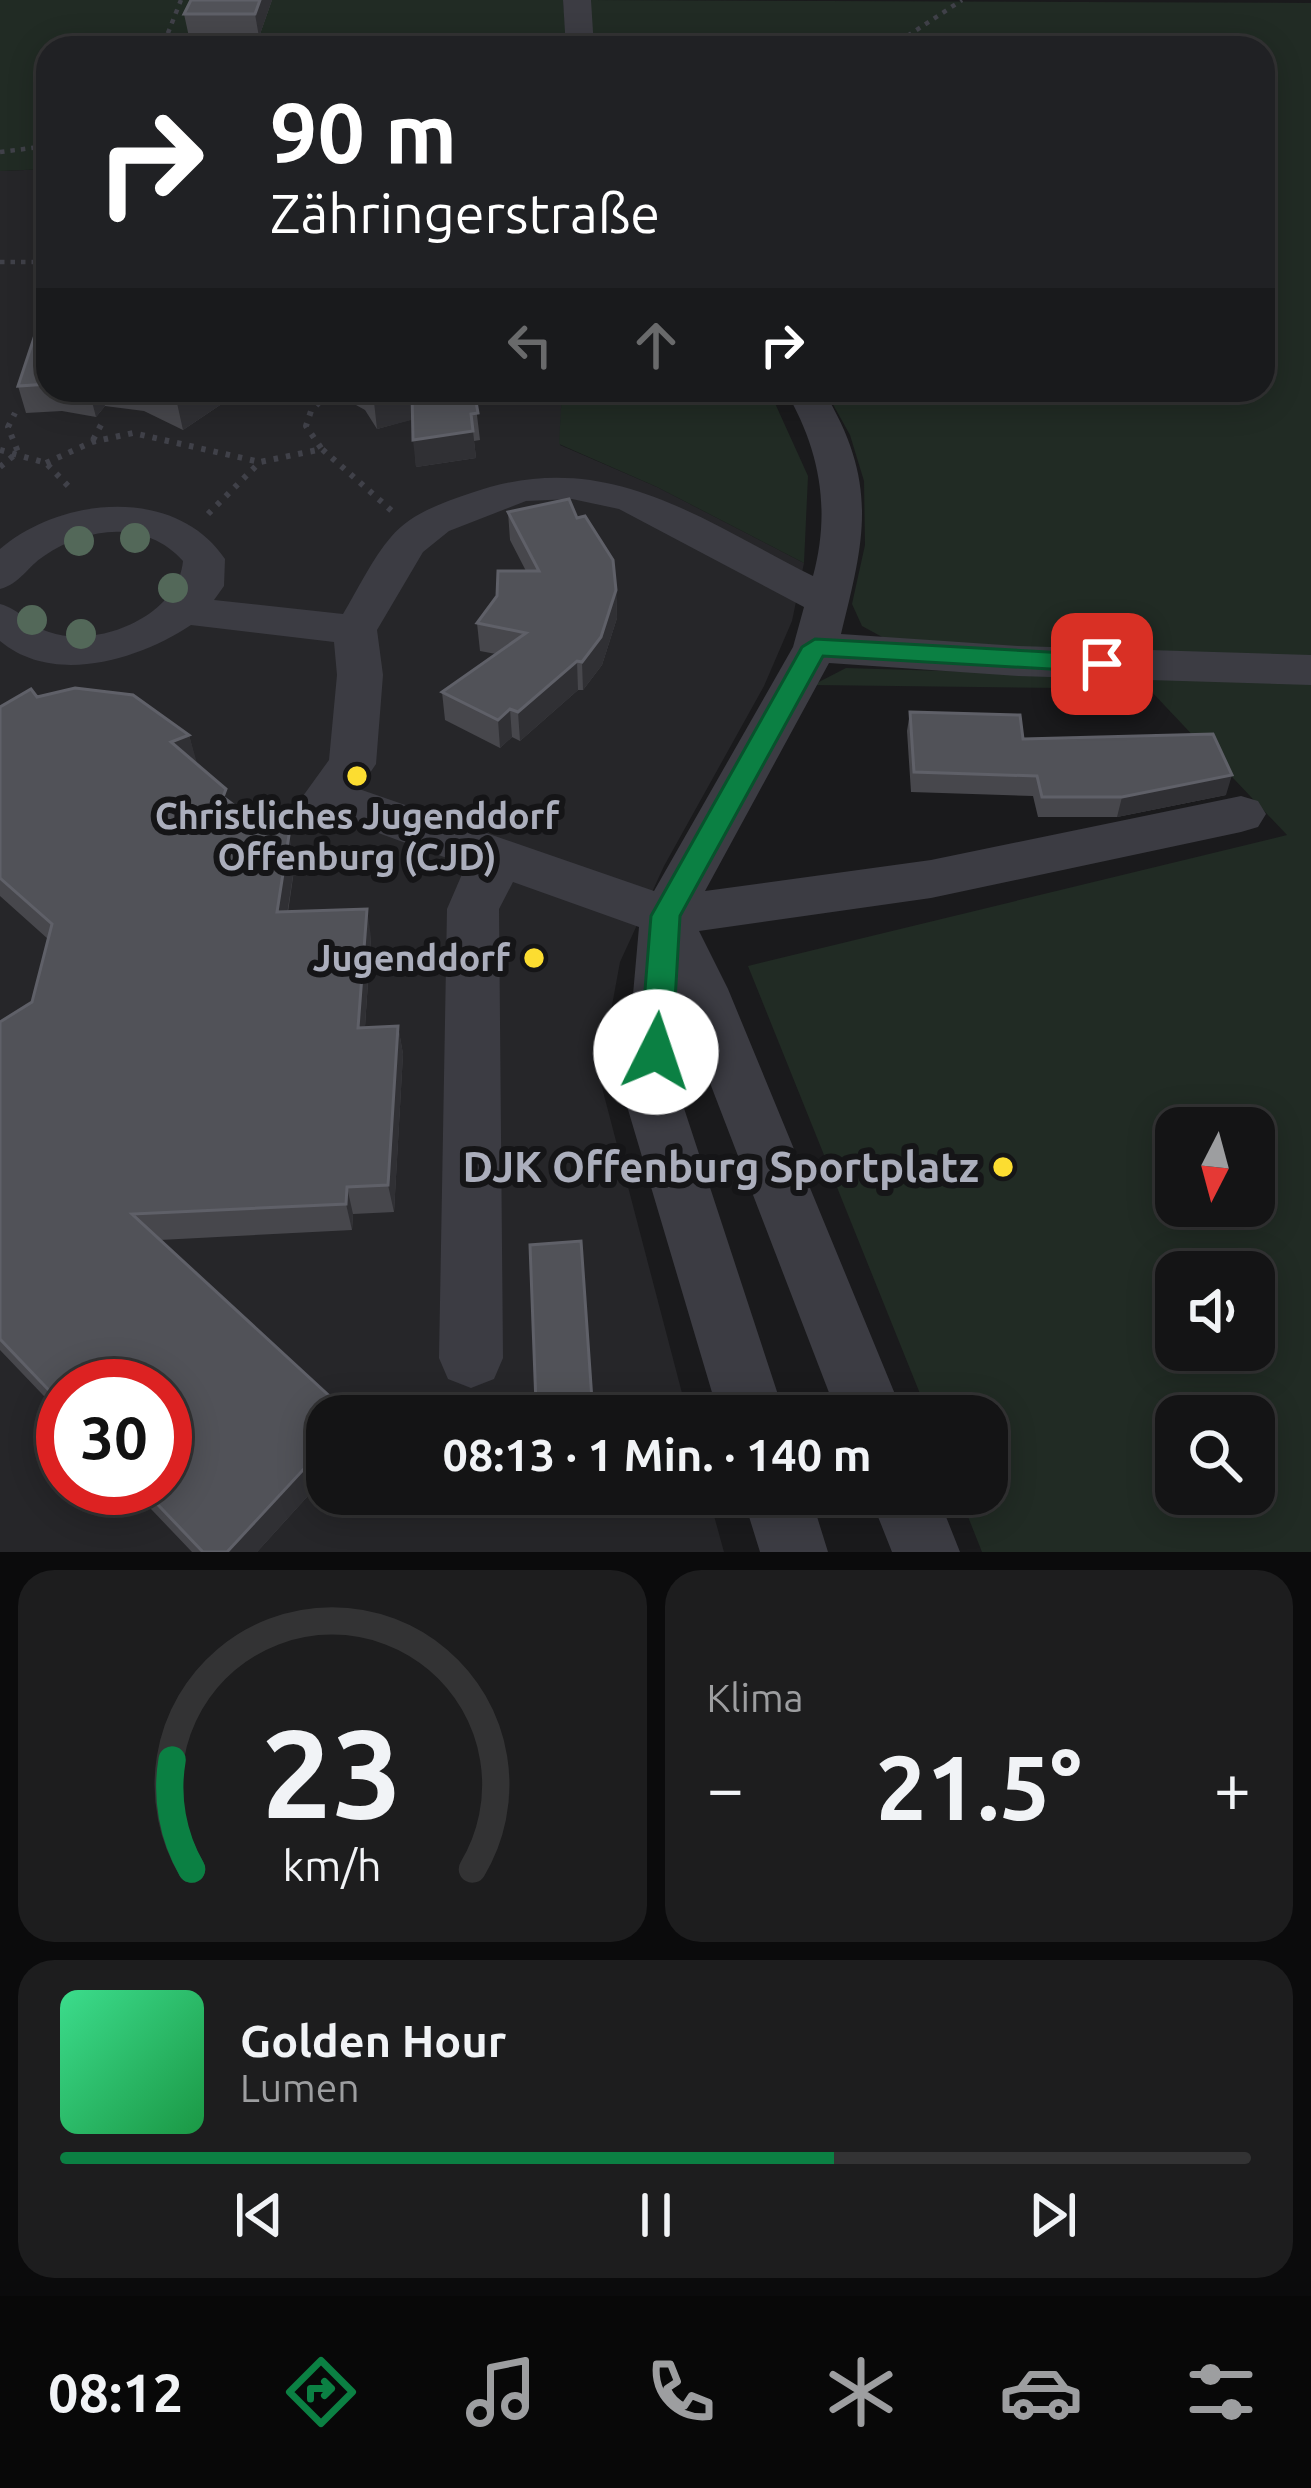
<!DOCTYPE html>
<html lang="de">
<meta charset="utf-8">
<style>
:root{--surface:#141415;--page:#1d1d1e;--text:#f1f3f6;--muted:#9d9ea0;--line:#333334;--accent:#0b8043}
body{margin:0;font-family:Ubuntu,sans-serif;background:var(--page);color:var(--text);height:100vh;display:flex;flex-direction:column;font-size:45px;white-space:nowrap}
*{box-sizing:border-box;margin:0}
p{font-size:39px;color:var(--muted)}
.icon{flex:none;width:66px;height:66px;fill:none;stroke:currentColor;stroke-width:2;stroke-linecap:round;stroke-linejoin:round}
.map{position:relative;height:1552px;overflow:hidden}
.sheet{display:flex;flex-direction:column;gap:18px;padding:18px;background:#0b0b0c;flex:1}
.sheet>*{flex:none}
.guide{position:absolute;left:36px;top:36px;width:1239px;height:366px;border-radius:36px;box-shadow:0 6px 30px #0003,0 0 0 3px var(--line);background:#202124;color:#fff;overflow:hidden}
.needle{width:78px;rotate:186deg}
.buttons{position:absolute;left:1155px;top:1107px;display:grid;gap:24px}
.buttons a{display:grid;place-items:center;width:120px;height:120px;border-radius:24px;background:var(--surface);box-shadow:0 6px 30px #0003,0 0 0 3px var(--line);font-size:60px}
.speed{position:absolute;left:36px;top:1359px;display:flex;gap:24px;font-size:60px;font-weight:700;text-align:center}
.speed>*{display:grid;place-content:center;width:156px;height:156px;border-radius:50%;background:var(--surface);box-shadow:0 6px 30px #0003,0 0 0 3px var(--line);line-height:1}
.speed .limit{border:18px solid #d22;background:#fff;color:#111}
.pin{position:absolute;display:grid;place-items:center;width:102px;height:102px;color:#fff;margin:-51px;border-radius:24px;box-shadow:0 6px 18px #0006}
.me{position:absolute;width:132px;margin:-66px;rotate:4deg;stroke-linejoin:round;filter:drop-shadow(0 0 9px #0008)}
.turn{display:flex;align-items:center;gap:42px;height:252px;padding:0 36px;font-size:54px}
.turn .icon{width:156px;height:156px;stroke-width:2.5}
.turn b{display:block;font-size:84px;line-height:102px}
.lanes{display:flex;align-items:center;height:114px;padding:0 36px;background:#0003;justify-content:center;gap:60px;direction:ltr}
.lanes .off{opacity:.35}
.big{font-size:90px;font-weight:600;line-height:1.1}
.sheet .tile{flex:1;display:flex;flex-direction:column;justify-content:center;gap:18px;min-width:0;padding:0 42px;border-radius:36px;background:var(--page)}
.sheet .dial{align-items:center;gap:0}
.dial svg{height:312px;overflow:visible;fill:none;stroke:var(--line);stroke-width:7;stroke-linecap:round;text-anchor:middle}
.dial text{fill:var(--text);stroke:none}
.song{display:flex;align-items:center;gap:36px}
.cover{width:144px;height:144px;border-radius:18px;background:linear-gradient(135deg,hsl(150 70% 55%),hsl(140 70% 35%))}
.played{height:12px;border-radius:6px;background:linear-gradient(90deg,var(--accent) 65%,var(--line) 65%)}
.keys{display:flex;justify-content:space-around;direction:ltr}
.heat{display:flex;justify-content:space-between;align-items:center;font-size:66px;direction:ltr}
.sheet .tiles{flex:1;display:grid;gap:18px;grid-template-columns:1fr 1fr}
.tile:last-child{grid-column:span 2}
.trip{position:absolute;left:306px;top:1395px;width:702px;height:120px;border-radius:36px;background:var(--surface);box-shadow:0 6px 30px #0003,0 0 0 3px var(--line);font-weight:600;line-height:120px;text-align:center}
.dock{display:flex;height:192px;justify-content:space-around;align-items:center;background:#080808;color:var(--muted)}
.dock .icon{width:84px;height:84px}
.dock .selected{color:var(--accent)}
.dock b{font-size:54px;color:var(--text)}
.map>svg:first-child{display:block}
.built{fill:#262629;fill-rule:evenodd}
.green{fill:#212b24;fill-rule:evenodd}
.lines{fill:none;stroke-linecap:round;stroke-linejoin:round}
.path-far1{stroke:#404149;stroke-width:4.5;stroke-dasharray:4.5 6;stroke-linecap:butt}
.path{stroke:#404149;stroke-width:6;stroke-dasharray:4.5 8;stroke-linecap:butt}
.minor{fill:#3c3c43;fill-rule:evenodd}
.tree{fill:#536859}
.wall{fill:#47474c}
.shaded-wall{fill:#303034}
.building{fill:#515258;stroke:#5f6068;stroke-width:3}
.route{fill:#0b8043;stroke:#07532c;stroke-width:3}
.poi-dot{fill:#fcdd31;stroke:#151517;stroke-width:4.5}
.labels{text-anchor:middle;stroke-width:12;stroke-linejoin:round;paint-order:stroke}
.poi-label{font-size:36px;font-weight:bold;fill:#abaebc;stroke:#151517}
.near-poi-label{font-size:42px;font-weight:bold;fill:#abaebc;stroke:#151517;text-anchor:end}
</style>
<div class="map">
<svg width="1311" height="1552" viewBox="0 0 1311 1552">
<rect width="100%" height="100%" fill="#1a1a1c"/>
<!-- built -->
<path class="built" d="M48 169V390H562L560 445 657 487 804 563 792 621 764 686 664 866 620 962 599 1076 688 1416H327V1494H708L724 1552H0V171ZM63 1386H165V1488H63Z"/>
<!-- green -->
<path class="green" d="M0 0H563L567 48H48V169L0 171Z
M590 0 1311 3V662L1025 652 884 638 862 626 852 604 865 545 864 481 850 435 825 390H1263V48H600L592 32Z
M562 390H769L808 476 804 563 657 487 559 444Z
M846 668 1311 682V1552H982L959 1494H987V1416H929L748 966 1287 835 1149 689 813 685ZM1176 1128H1254V1206H1176ZM1176 1272H1254V1350H1176ZM1176 1416H1254V1494H1176Z"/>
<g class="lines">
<!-- path-far1 -->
<path class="path-far1" d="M164 43H223L240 48
M164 43 181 0
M782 48 909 35 962 0
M0 152 48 146
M0 262H48"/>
<!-- path -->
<path class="path" d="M93 440 102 423
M321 448 306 426 311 411 326 395
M0 450 46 463 72 490
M46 463 92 442 133 433 260 462
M0 467 18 452 8 427 15 413
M208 514 260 462 322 449 392 511"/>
<!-- minor -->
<path class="minor" d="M563 0H591L594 48H566Z
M785 390H823C879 482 865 538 841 634L1018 646 1311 655V685L1018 676 829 663 705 891 931 860 1241 796 1258 801 1266 814 1258 827 1241 832 931 898 699 931 728 989 904 1416H838L685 1018 680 1096 785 1416H719L624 1096 639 927 513 882 499 909 503 1358 494 1379 471 1388 448 1379 439 1358 447 909 466 865 310 808 303 796 329 760 337 675 334 642 191 625C138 660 54 686 0 641V604C20 609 30 626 49 632 98 649 178 616 183 561 146 520 88 526 44 556 27 567 20 584 0 589V549C62 496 176 486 225 559L224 586 214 600 343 614C358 589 372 559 391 537 411 513 442 503 471 493 605 446 696 517 813 576 831 510 820 449 785 390ZM572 499 619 509 804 607 793 647 654 891 359 789 376 764 383 675 377 630 423 552 449 531 526 501Z
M742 1494H810L828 1552H760Z
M869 1494H937L960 1552H892Z"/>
</g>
<!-- trees -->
<g class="tree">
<circle cx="135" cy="538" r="15"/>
<circle cx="79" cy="541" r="15"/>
<circle cx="173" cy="588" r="15"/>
<circle cx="32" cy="620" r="15"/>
<circle cx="81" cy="634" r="15"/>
</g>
<!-- wall -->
<path class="wall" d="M191 0H272L259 37H189L184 14Z
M48 331V390H227L229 399 183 430 144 411 105 406 96 417 62 411 26 413 18 386Z
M329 390H474L480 440 474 441 476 458 416 467 413 419 377 429 365 410Z
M508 512 616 590 617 618 602 665 583 690H578L520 741 512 737 500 748 445 720 442 692 496 654 480 651 477 623 526 571 510 540Z
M37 697 189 735 196 763 229 802 295 863 288 912 371 937 365 1027 398 1026 403 1054 394 1212 353 1214 352 1230 160 1240 327 1416V1475L257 1552H192L131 1488H165L63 1386V1416L0 1350V1022L32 1002 48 939 0 896V707Z
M910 712 1023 739 1226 795 1117 817H1038L1033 796 911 792 907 731Z
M581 1241 593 1416H538L536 1404Z
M446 1494H538L539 1510 449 1518Z"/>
<!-- shaded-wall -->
<path class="shaded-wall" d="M260 0H272L259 37 255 14Z
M89 390H101L105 406 96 417Z
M197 390H227L229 399 183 430 177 403Z
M412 392 415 419 377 429 374 402Z
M473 431 476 458 416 467 413 440Z
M616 590 617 618 602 665 583 690 582 662Z
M577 661 578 690 520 741 518 712Z
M510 709 512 737 500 748 498 720Z
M189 735 197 763 178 770 171 742Z
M1232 775 1226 795 1117 817 1122 797Z
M289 835 295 863 283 940 277 912Z
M367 909 371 937 363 1055 358 1028Z
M398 1026 403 1054 394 1212 388 1185Z
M347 1187 353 1214 352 1230 346 1204Z
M327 1444V1475L257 1552H227Z"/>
<!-- building -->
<path class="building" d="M191 0H260L255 14H184Z
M48 331V384L18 386 36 332Z
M149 390H197L177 403Z
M366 390H474L478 413 471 414 473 431 413 440 412 392 374 402Z
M569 499 577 518 585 516 613 560 616 590 601 637 582 662 577 661 518 712 510 709 498 720 442 692 526 633 477 623 497 596 498 571H539L508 512Z
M75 688 133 695 189 735 171 742 226 789 223 797 256 822 278 823 289 835 277 912 367 909 358 1028 398 1026 388 1185 347 1187 346 1204 132 1214 351 1416H327V1444L227 1552H203L142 1488H165V1386H63V1405L0 1339V1022L32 1002 52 924 0 878V707L31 689 37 697Z
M910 712 1020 715 1023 739 1213 734 1232 775 1122 797H1042L1037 776 914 772Z
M581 1241 592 1400 536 1404 530 1245Z
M446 1494H533L446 1502Z"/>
<!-- route -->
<path class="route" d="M815 639 1102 655 1114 664 1102 672 823 656 680 916 672 1052 667 1061 656 1064 645 1061 640 1052 651 916 802 647Z"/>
<!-- markers -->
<g class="poi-dot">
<circle cx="357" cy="776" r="12"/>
<circle cx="534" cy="958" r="12"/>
<circle cx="1003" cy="1167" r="12"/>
</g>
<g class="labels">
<!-- poi labels -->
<g class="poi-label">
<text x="357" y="829">Christliches Jugenddorf<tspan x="357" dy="41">Offenburg (CJD)</tspan></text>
<text x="510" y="971" text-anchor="end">Jugenddorf</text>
</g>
<!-- near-poi labels -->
<g class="near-poi-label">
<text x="979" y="1182">DJK Offenburg Sportplatz</text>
</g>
</g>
</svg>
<div class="buttons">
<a><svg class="needle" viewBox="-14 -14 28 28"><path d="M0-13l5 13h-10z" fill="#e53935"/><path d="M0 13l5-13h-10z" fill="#9d9ea0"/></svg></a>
<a><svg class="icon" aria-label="sound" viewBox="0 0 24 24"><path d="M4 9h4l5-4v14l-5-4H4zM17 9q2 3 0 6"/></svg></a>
<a><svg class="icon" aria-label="search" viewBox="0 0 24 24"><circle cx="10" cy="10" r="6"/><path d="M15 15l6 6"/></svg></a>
</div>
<div class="speed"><div class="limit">30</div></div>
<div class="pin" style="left:1102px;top:664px;background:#d93025"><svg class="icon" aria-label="arrive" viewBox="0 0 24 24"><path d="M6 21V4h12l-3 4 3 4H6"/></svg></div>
<svg class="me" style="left:656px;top:1052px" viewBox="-20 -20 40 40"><circle r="19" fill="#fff"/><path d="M0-13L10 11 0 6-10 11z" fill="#0b8043"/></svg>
<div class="trip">08:13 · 1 Min. · 140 m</div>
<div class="guide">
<div class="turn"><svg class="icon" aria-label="right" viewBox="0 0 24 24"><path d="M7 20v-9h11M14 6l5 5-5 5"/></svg><div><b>90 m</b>Zähringerstraße</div></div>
<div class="lanes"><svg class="icon off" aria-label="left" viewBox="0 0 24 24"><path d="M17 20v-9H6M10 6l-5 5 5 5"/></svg><svg class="icon off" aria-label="ahead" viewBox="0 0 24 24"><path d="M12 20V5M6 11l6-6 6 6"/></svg><svg class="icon" aria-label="right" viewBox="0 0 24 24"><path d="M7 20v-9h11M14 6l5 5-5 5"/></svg></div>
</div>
</div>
<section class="sheet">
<div class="tiles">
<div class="tile dial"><svg viewBox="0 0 100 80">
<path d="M14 69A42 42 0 1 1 86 69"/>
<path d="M14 69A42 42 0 0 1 9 41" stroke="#0b8043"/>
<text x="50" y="56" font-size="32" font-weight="700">23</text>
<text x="50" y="72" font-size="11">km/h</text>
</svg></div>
<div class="tile"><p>Klima</p>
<div class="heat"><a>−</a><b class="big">21.5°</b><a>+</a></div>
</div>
<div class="tile">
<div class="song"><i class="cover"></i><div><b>Golden Hour</b><p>Lumen</p></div></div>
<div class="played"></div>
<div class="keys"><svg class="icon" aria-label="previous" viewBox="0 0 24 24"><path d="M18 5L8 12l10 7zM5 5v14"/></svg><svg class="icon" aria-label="pause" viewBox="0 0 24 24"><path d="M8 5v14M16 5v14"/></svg><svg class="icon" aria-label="next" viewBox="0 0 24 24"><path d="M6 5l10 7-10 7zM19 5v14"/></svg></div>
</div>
</div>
</section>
<nav class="dock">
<b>08:12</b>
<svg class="icon selected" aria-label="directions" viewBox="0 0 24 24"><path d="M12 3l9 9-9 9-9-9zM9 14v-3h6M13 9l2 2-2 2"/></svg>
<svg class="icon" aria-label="music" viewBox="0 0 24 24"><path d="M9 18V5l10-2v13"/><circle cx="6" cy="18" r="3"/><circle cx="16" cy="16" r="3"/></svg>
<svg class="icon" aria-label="phone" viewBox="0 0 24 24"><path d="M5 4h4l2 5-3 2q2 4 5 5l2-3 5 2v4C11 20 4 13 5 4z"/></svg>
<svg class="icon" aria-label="climate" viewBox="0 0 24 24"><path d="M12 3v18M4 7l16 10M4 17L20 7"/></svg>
<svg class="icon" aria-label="car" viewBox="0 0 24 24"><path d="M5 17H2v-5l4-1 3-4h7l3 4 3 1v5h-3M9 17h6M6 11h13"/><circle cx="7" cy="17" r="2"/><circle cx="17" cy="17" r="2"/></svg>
<svg class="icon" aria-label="filters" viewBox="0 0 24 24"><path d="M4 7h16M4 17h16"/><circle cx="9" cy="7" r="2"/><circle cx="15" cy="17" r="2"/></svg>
</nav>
